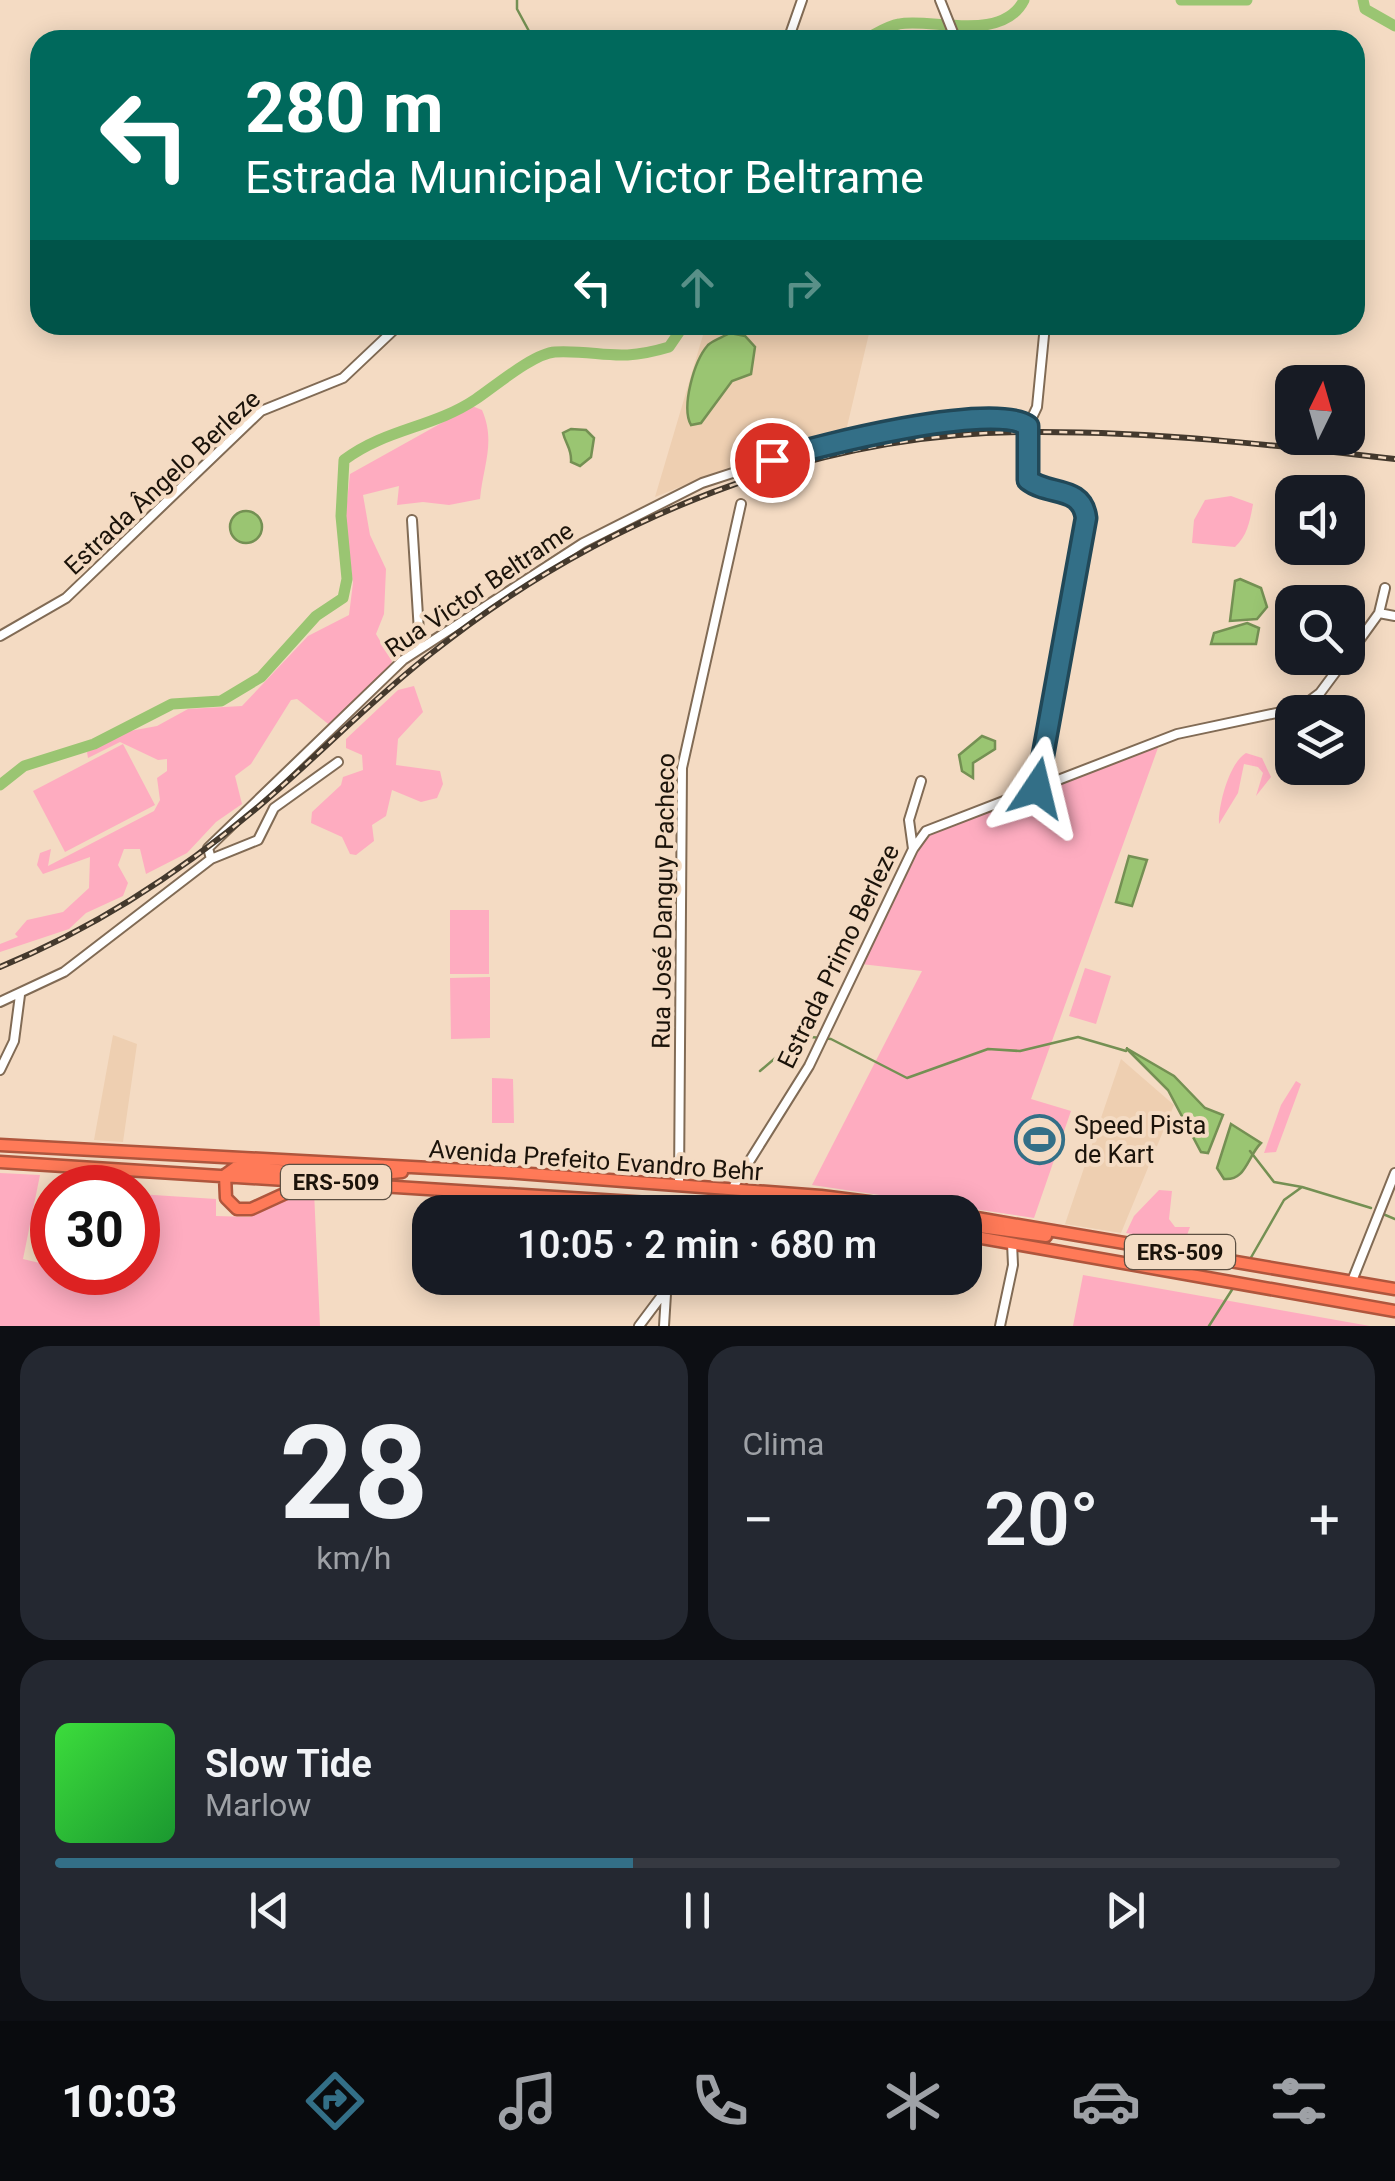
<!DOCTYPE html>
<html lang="pt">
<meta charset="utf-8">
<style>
:root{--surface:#171b24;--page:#242831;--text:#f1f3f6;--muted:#9ea1a6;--line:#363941;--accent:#336f87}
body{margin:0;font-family:Roboto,sans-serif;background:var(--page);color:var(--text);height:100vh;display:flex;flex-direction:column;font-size:38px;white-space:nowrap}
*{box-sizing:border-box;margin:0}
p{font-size:32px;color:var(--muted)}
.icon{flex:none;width:55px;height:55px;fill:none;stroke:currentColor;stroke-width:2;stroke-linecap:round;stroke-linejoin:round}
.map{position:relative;height:1326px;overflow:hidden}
.details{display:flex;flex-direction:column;gap:20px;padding:20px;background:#0d0f14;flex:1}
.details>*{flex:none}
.banner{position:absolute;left:30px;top:30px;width:1335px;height:305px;border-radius:30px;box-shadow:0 5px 25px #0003;background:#00695c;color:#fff;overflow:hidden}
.needle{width:65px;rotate:5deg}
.buttons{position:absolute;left:1275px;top:365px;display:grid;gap:20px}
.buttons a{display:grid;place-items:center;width:90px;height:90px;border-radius:20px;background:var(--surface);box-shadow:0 5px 25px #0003;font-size:50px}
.speed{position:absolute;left:30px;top:1165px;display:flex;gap:20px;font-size:50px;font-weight:700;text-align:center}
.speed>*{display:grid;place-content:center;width:130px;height:130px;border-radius:50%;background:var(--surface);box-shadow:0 5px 25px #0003;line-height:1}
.speed .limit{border:15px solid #d22;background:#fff;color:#111}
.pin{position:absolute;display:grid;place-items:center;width:85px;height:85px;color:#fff;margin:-42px;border:5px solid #fff;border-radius:50%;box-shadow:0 2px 10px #0007}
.me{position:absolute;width:110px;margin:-55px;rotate:10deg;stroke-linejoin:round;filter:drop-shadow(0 0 8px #0008)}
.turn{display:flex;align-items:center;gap:35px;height:210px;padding:0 50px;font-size:45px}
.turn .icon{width:130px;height:130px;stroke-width:2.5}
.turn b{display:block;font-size:70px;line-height:85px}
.lanes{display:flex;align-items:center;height:95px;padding:0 50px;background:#0003;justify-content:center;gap:50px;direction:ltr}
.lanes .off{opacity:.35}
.big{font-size:75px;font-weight:600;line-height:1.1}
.details .card{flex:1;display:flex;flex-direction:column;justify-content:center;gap:15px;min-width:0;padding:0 35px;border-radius:30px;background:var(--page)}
.details .dial{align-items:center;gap:0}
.dial b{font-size:130px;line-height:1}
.song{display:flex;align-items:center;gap:30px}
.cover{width:120px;height:120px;border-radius:15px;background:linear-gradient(135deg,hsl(120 70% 55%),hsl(130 70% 35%))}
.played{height:10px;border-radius:5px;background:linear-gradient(90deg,var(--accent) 45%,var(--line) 45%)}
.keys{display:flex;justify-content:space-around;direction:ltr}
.heat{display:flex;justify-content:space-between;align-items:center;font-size:55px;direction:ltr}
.details .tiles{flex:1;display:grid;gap:20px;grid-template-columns:1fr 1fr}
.card:last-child{grid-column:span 2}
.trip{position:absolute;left:412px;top:1195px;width:570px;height:100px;border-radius:30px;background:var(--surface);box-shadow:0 5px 25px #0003;font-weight:600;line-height:100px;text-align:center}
.tabs{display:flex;height:160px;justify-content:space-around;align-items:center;background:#090b0e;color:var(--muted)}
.tabs .icon{width:70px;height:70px}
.tabs .selected{color:var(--accent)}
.tabs b{font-size:45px;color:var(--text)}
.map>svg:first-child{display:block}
.built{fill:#eecfb1}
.green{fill:#feacc0}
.water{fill:#9ac572;stroke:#749053;stroke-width:2.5}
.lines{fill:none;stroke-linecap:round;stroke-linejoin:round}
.stream{stroke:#749053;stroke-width:2.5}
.river{stroke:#9ac572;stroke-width:11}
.minor-casing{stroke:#816b55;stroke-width:12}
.highway-casing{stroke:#af563d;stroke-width:15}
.minor{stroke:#fff;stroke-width:8}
.highway{stroke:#ff7a58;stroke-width:10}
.rail-casing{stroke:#44392d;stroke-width:6}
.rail{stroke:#f4dbc3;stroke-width:2.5;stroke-dasharray:8;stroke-linecap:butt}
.route-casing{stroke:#214858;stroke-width:25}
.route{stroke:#336f87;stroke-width:18}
.labels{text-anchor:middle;stroke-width:8;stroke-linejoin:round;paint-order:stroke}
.shield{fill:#f4dbc3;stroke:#5c4f42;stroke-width:2.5}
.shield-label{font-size:22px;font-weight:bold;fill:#1b130a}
.street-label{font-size:25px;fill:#1b130a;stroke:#f4dbc3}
.poi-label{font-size:25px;fill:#1b130a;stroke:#f4dbc3;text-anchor:start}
</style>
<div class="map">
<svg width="1395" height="1326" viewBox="0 0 1395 1326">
<rect width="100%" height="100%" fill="#f4dbc3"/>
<!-- built -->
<path class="built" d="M706 325H871L846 431 771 443 772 450 655 497Z
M113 1035 137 1044 123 1142 94 1140Z
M1121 1059 1174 1105 1121 1233 1065 1224Z"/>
<!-- green -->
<path class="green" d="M472 406 482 410C496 442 483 466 480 499L449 505 423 502 397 505 399 486 363 495 370 535 386 569 384 614 376 634 392 661 389 669 332 727 297 699 291 700 251 764 235 776 242 804 216 822 187 853 146 874 140 849H124L118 865 128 883 123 896 86 913 69 929 0 952V944L18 937 15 934 27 920 63 912 89 888 90 857 43 874 37 865 40 853 51 849 48 866 154 811 160 800 157 778 167 771V759L158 760 120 742 88 758 87 752 130 731 157 726 188 709 242 706 308 636 349 615 353 583 345 520 350 474Z
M1231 496 1253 504C1250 520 1248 535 1235 547L1192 543 1194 520 1205 500Z
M414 686 423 712 398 739 396 765 440 771 443 784 437 798 421 802 392 790 386 816 372 825 374 841 356 855 350 854 342 837 311 823 312 812 341 785 343 777 363 770 362 755 346 748V739L398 690Z
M123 744 155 805 65 852 33 791Z
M1159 745 1031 1099 1071 1111 1034 1218 812 1185 922 971 861 964 918 845 927 834Z
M1246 753 1262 758 1271 777 1256 796 1263 773 1258 767 1244 764 1238 793 1219 824C1218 806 1229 763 1246 753Z
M450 910H489V974H450Z
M1085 968 1111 976 1096 1024 1069 1016Z
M490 977V1038L451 1039 450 978Z
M492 1078 513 1079 514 1123H492Z
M1296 1081 1301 1084 1276 1152 1264 1153 1281 1105Z
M0 1173 40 1175 23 1259 48 1265 52 1244V1272H138V1194L216 1199V1216L250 1217 281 1200 314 1191 320 1326H0Z
M1159 1190 1172 1191 1169 1219 1175 1227H1190L1184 1243 1126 1233 1134 1216Z
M1083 1275 1370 1326H1073Z"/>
<!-- water -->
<path class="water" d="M730 333 745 336 755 347 751 374 732 381 701 423 691 425C681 407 694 361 708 345 713 340 723 337 730 333Z
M571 429 586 430 594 438 591 457 580 466 571 462C572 449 566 445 563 433Z
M230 527a16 16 0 1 1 32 0a16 16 0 1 1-32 0Z
M1240 579 1261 588 1267 607 1257 619 1230 621 1235 581Z
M1247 623 1259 628 1256 644H1211L1214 633Z
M982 736 995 741V749L973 763V778L962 771 959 755Z
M1129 856 1147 860 1132 906 1116 902Z
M1126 1048 1174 1076 1205 1108 1223 1115 1208 1153 1201 1152 1168 1090Z
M1231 1124 1261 1143C1247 1157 1246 1181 1224 1179L1217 1168Z"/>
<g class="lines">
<!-- stream -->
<path class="stream" d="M517 0V9L530 33H552
M572 34 630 40
M682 40C700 30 713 32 731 40
M760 1071 801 1036 831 1039 907 1078 988 1049 1020 1051 1078 1037 1126 1051
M1250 1151 1274 1182 1302 1187
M1383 1214 1395 1219
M1249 1261 1284 1200 1302 1187 1371 1208
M1209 1326 1235 1285"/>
<!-- river -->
<path class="river" d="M1181 0H1247
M1363 0 1365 9 1395 26
M863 40C874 35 887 26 899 24 929 17 1002 44 1024 0
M0 785 24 766 94 744 172 704 221 701 261 677 316 616 343 598 347 579 341 516 344 460C387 428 433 428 476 399 494 387 534 353 555 352 602 350 616 363 669 347L684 325"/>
<defs>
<path id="minor" d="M940 0 956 40
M788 40 802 0
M412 520 420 648
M1379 613 1385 588
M0 636 66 598 261 411 343 378 399 325
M1348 656 1379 613 1395 616
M1037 788 1085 518 1079 500 1035 485 1027 475 1028 426 1037 407 1045 325
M913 849 909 820 921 781
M211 859 208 848 403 660 583 543 702 483 800 451 914 426 1014 418 1028 426
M0 1002 64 972 211 859 258 840 274 808 338 762
M0 1070 14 1041 20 995
M679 1185 682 768 741 504
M732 1189 809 1066 913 849 926 831 1177 734 1300 708 1320 693 1346 658
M1352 1281 1395 1173
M639 1326 666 1290
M664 1326 667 1278
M1000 1326 1013 1265 1012 1243"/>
<path id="highway" d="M0 1145 504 1172 821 1196 948 1212
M0 1162 791 1212
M310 1182 251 1209H237L226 1198 225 1175 236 1167 361 1176 402 1172
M757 1204 887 1212
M965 1216 1395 1289
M965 1225 1046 1236
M965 1235 1395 1311"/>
</defs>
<!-- minor casing -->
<use href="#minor" class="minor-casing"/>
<!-- highway casing -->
<use href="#highway" class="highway-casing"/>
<!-- minor -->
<use href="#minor" class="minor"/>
<!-- highway -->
<use href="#highway" class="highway"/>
<defs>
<path id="rail" d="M0 967C93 929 181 872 258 807 317 757 371 700 433 652 600 519 814 432 1029 432 1152 431 1274 445 1395 459"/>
</defs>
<!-- rail casing -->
<use href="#rail" class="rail-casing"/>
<!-- rail -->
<use href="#rail" class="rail"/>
</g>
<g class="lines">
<defs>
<path id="route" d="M772 460C816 446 994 401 1028 426V480C1048 496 1082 485 1086 518L1037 788"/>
</defs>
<!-- route casing -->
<use href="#route" class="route-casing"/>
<!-- route -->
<use href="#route" class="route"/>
</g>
<!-- icons -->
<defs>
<symbol id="stadium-ring" viewBox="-11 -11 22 22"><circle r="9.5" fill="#f4dbc3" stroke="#336f87" stroke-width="1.5"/><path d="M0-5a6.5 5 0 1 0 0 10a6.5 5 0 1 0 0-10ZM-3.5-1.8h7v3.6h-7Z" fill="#336f87"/></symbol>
</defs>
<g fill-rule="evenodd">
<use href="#stadium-ring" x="1012" y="1112" width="55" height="55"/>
</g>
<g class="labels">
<!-- shield labels -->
<g class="shield">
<rect x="281" y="1165" width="110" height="34" rx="8"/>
<rect x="1125" y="1235" width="110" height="34" rx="8"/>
</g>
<g class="shield-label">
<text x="336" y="1190">ERS-509</text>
<text x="1180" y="1260">ERS-509</text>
</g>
<!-- street labels -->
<g class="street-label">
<text transform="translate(162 482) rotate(-43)" y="9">Estrada Ângelo Berleze</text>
<text transform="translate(479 589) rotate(-34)" y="9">Rua Victor Beltrame</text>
<text transform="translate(663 901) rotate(-89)" y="9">Rua José Danguy Pacheco</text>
<text transform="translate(838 956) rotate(-64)" y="9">Estrada Primo Berleze</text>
<text transform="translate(596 1160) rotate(4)" y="9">Avenida Prefeito Evandro Behr</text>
</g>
<!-- poi labels -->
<g class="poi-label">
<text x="1074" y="1134">Speed Pista<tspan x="1074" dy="29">de Kart</tspan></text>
</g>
</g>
</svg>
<div class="buttons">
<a><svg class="needle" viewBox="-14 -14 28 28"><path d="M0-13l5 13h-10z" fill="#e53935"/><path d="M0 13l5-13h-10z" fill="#9ea1a6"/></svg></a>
<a><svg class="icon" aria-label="sound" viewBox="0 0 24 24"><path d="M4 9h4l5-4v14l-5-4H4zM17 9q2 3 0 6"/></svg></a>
<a><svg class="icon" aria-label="search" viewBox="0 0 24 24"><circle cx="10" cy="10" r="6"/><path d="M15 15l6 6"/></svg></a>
<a><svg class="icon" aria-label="layers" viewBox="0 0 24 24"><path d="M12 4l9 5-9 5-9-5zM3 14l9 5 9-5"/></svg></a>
</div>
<div class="speed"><div class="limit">30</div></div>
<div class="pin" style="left:772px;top:460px;background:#d93025"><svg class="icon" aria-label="arrive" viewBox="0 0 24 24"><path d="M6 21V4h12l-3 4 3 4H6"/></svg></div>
<svg class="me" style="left:1037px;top:788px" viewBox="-20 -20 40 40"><path d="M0-17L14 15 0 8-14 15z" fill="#336f87" stroke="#fff" stroke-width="4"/></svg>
<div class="trip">10:05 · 2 min · 680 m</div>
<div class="banner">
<div class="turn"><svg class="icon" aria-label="left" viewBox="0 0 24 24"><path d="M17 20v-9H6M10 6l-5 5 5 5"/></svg><div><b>280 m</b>Estrada Municipal Victor Beltrame</div></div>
<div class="lanes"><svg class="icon" aria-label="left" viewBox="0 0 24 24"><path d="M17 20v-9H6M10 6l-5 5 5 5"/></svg><svg class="icon off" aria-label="ahead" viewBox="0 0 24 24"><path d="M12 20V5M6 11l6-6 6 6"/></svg><svg class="icon off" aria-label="right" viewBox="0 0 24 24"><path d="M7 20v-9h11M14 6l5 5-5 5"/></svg></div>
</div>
</div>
<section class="details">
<div class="tiles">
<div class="card dial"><b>28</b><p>km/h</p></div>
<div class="card"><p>Clima</p>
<div class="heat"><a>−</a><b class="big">20°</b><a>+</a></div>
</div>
<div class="card">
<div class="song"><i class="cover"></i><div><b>Slow Tide</b><p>Marlow</p></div></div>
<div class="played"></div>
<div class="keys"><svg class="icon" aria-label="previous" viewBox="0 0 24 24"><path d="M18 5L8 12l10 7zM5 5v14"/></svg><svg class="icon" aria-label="pause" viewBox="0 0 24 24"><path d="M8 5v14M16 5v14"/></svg><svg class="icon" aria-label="next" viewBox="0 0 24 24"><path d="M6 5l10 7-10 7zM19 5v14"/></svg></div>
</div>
</div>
</section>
<nav class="tabs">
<b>10:03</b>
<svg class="icon selected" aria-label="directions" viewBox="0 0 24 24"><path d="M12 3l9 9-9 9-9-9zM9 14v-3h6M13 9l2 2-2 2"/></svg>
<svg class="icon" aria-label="music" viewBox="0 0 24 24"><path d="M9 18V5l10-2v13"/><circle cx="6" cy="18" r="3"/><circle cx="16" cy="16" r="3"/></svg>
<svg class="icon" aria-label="phone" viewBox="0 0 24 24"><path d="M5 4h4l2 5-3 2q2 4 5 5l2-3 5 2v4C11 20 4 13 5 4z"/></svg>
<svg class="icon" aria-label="climate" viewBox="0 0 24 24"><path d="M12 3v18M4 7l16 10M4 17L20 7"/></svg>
<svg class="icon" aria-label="car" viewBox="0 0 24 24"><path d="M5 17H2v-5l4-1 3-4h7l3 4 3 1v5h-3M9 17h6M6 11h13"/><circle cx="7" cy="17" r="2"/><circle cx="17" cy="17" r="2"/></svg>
<svg class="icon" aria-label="filters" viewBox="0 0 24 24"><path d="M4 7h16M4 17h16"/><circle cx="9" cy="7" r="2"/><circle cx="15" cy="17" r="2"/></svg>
</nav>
